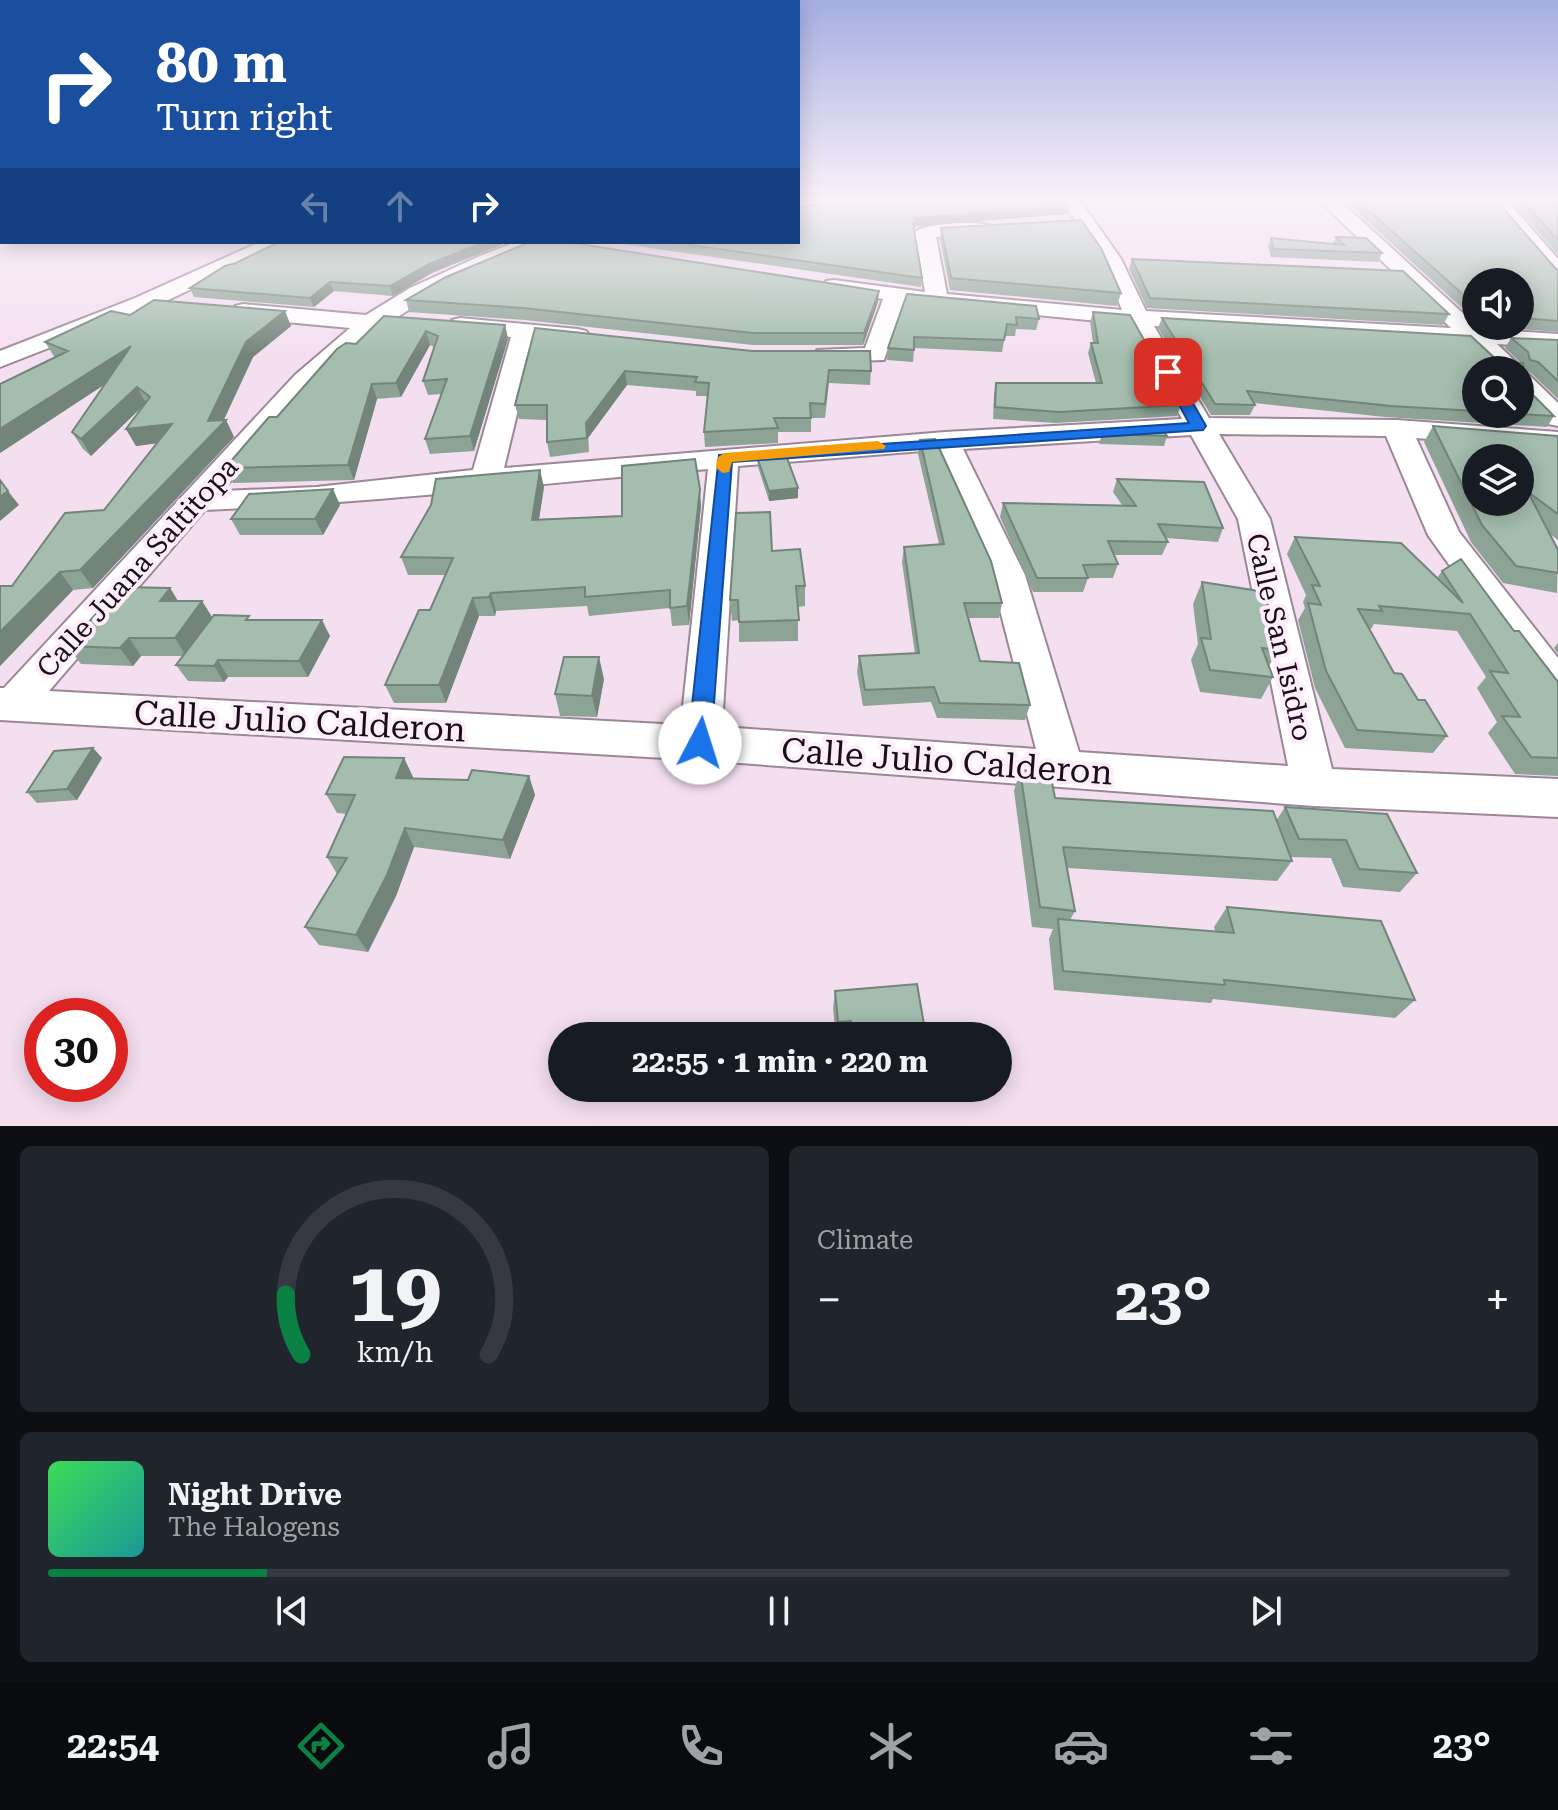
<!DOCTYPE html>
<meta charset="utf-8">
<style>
:root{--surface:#171b24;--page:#20242c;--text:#f1f3f6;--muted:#9ea1a6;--line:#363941;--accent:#0b8043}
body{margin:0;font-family:"Roboto Serif",serif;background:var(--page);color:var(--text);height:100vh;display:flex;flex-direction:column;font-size:30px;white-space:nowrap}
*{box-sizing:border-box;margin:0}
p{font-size:26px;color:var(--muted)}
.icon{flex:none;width:44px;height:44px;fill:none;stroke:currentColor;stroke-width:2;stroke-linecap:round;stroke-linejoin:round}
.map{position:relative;height:1126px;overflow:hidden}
.panel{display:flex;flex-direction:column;gap:20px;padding:20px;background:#0d0f14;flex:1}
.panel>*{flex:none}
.top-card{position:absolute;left:0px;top:0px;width:800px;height:244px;box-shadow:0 4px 20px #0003;background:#1a4fa0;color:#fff;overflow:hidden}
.buttons{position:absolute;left:1462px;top:268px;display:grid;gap:16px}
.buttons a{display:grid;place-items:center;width:72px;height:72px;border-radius:50%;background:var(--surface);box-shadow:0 4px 20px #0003;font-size:40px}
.speed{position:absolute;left:24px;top:998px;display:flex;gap:16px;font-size:40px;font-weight:700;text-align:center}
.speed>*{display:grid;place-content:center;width:104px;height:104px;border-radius:50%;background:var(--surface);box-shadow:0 4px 20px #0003;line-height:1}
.speed .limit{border:12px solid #d22;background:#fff;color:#111}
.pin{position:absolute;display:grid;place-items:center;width:68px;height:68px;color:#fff;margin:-34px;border-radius:16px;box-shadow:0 4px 12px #0006}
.me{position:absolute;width:88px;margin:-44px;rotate:5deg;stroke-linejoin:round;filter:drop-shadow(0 0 6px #0008)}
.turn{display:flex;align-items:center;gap:28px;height:168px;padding:0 24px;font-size:36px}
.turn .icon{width:104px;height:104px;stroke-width:2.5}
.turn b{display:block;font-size:56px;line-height:68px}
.lanes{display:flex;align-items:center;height:76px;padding:0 24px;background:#0003;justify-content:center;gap:40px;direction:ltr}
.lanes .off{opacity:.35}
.big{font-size:60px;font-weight:700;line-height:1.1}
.panel .card{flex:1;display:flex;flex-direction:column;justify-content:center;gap:12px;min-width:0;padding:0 28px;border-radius:12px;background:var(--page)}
.panel .dial{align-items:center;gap:0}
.dial svg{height:208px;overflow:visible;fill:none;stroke:var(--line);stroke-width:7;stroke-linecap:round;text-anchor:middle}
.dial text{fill:var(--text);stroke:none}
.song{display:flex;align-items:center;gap:24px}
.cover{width:96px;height:96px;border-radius:12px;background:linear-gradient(135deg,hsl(130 70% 55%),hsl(180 70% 35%))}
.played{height:8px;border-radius:4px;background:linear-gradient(90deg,var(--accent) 15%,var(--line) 15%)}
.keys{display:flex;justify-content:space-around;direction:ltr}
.heat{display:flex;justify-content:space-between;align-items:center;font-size:44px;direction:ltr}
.panel .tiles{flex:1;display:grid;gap:20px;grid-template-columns:1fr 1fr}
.card:last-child{grid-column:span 2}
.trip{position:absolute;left:548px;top:1022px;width:464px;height:80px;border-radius:40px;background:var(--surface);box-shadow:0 4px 20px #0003;font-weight:700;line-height:80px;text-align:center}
.dock{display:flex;height:128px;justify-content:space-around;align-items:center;background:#090b0e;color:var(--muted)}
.dock .icon{width:56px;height:56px}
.dock .active{color:var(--accent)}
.dock b{font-size:36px;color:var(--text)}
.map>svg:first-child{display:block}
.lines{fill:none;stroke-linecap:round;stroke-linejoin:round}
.minor-casing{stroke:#9b8798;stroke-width:4}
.minor{fill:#fff;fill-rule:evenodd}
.wall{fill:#8da396;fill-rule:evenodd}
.shaded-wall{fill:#73847a}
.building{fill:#a4bdaf;stroke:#73847a;stroke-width:2;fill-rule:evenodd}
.route{fill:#1a73e8;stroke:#114b97;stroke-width:2}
.slow{fill:#f59e0b}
.labels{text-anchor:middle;stroke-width:8;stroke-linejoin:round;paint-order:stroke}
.street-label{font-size:28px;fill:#171016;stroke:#ffedfc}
.near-street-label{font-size:34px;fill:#171016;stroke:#ffedfc}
</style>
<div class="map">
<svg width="1558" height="1126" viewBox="0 0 1558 1126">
<rect width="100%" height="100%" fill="#f4dff1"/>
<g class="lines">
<defs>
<path id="minor" d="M820 199H867L858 204 798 213V203Z
M1061 199H1079L1121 259 1146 311 1451 328 1318 199H1338L1480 329 1558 334V348L1497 344 1519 365 1521 373 1529 375 1558 403V426L1548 424 1520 395V370H1495L1467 343 1154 326 1209 418 1397 420 1558 432V450L1416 438 1459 532 1558 658V702L1544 698 1428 535 1386 436 1219 434 1270 519 1332 769 1558 779V817L1314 806 700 760 0 720V688H4L295 375 350 328 243 318 235 316 232 311 235 306 243 304 366 315 410 288 480 256 516 242H544L541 246C455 279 380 319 314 384 281 417 253 455 222 491L316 487 473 470 511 337 452 330 448 325 452 320 460 318 578 329 586 331 590 336 586 341 578 343 535 339 504 468 945 432 1182 419 1129 324 904 302 884 360 826 362 817 360 814 355 817 350 865 348 883 299 826 291 823 286 826 281 834 280 925 292 915 232C924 223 987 219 995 228L986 234 936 237 947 294 1122 310 1101 259ZM1191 435 1238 519 1288 766 1079 752 1025 575 963 449ZM935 450 991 575 1036 749 722 727 738 466ZM708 469 681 725 49 691 205 510C373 503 541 483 708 469Z
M1487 199H1506L1558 259V278L1551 276Z
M260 242H286L283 246 151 308 0 367V351L135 298Z"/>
</defs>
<!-- minor casing -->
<use href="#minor" class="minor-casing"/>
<!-- minor -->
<use href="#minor" class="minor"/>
</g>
<!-- wall -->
<path class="wall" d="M1082 199H1132L1084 201Z
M1343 199H1495L1556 269 1558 270V332L1481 326H1520V282H1476V321Z
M1510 199H1558V255Z
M1069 206 1068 214 916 226 914 229 922 278 921 287 609 242H798V207Z
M941 228 1121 293 1117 306 950 290 940 240Z
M1336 237 1382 253 1378 262 1271 257 1268 246 1271 238 1333 244Z
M1132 259 1449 314 1443 325 1147 308 1129 269Z
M432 273 393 296 334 291 314 307 194 297 190 288Z
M907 294 1039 319 1036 330 1016 329 1015 336H1005L1002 352 914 348 913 362 887 360 888 348Z
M406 300 878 302 863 345H753L525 320 409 312Z
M1093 312 1181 405 1177 416 1056 423 993 419 994 394 996 383H1096L1088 353 1091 343H1093L1090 322Z
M130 315 291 326 253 357 224 420H226L234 437 93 588 73 590 0 666V586H12L104 510 157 443 136 446 126 429 143 406 91 456 83 449 72 432 105 384 0 453V384L55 358 45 342Z
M384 316 505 325 508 339 474 451 430 454 425 439 442 394 428 395 423 381 434 347 430 345 401 397 377 399 354 480 233 483 225 468 277 417Z
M1162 318 1499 362 1521 363 1505 348 1511 338 1558 340V399L1531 373 1524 371 1525 387 1554 416 1547 427 1385 417 1254 403 1255 405 1250 415H1211L1158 328ZM1476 370 1520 414H1476Z
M535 328 871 371 870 385 829 383 825 418H811V432H778V443L705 447 704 432 707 396H696V391L627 385 588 438 589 452 550 457 547 442V420L519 419 515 405Z
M1433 426 1558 436V540L1550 534 1558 550 1557 593 1503 583 1471 542 1424 442Z
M1102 434 1167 436 1164 446 1099 444Z
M920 440 1002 603 999 618H969L980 661 1030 705 1025 720 937 718 931 702 863 706 857 672 859 656 915 654 902 562 904 547 939 544 918 454Z
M757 457 798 498 769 501 758 467Z
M1117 479 1223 528 1218 542 1166 538 1168 542 1162 555H1114L1118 564 1113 578H1088L1083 592H1033L1000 517 1003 503 1122 505 1113 492Z
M544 487 539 519 622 516 701 506 689 625 672 626 670 608 589 616 587 606 496 611 495 616H479L446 703H394L385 685 430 610 445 575H408L401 557Z
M340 505 323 535H240L231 519Z
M1295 537 1437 578 1442 571 1514 631 1558 682V776L1515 774 1488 733 1497 722 1477 688 1486 677 1457 631 1374 624 1371 629 1369 628 1394 673 1447 736 1433 753 1345 748 1315 688 1298 620 1305 608 1303 602 1306 595 1287 554Z
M772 551 805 586V606L798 607V641L739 642V620L732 621 730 600Z
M1202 582 1278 650 1269 666 1273 677 1261 699 1200 692 1191 660 1198 644 1193 604Z
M170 588 178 601H202L212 617 251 620 330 636 308 677H228L224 682 188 681 176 665 183 656H141L133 666 81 664 67 646Z
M1558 643V654L1554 648Z
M604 679 597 717 560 716 555 694Z
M93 748 102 758 77 800 37 803 27 792Z
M404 758 413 778 468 780 529 776 535 795 510 859 414 847 396 896 368 952 319 945 305 927 337 874 327 857 347 814 337 813 326 794Z
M1020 770 1055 798 1276 821 1285 807 1417 873 1400 892 1343 887 1331 858 1291 857 1292 861 1277 881 1067 868 1075 911 1070 920 1215 931 1214 927 1227 907 1415 1000 1395 1018 1213 999 1211 1003 1054 990 1049 939 1053 929 1032 927 1014 791Z
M835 991 926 1036H836L833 1009Z"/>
<!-- shaded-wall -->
<path class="shaded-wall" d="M1069 206 1068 214 916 226 912 232 913 224 916 218Z
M485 242H509L432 273 393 296 390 286 429 264Z
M330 282 334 291 314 307 310 298Z
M879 291 878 302 863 345 864 333Z
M285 311 291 326 253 357 222 423 226 420 234 437 93 588 80 570 246 342Z
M505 325 508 339 474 451 470 436Z
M426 331 430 345 401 397 396 383Z
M131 346 139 362 0 453V429Z
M625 371 627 385 588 438 589 452 586 423Z
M372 384 377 399 354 480 348 465Z
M137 387 146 403 91 456 81 439Z
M172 424 181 440 136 446 126 429Z
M540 470 544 487 536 538 532 520Z
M798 488V498L769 501V491Z
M333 489 340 505 323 535 315 519Z
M700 489 701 506 689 625 687 606Z
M8 491 19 505 0 521V497Z
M60 572 73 590 0 666V632Z
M170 588 181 606 160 601Z
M491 593 496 611 495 616 489 597Z
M473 598 479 616 446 703 439 685Z
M202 601 213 619 186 656 175 638Z
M322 620 330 636 308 677 299 661Z
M129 638 141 656 133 666 120 648Z
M599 657 604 679 597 717 592 696Z
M218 660 228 677 224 682 214 666Z
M93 748 102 758 77 800 67 789Z
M404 758 413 777 405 797 396 778Z
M529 776 535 795 510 859 503 840Z
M405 828 414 847 396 896 368 952 356 935Z"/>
<!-- building -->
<path class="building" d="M855 199H1061L1069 206 916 218 913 224 922 278 669 242H798V207Z
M1356 199H1495L1556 269 1558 270V321L1520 318V282H1476V306Z
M1522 199H1558V240Z
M1081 220 1101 248 1121 293 951 278 941 228Z
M1336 237 1366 238 1382 253 1274 249 1271 238 1344 245Z
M279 242H485L429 264 390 286 330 282 310 298 190 288 225 266 236 263Z
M530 242H567L879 291 864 333H753L523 308 406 300 446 277Z
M1132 259 1403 271 1449 314 1150 298Z
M907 294 1036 306 1039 319 1016 317 1017 325 1007 324 1004 340 914 337V350L888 348Z
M154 300 285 311 246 342 208 421 226 420 80 570 60 572 0 632V586H12L65 513 104 510 172 424 126 429 150 397 137 387 81 439 72 432 131 346 0 429V384L68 351 45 342 111 311 130 315Z
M1093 312 1130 315 1181 405 1059 412 995 407 996 383H1102L1091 343H1098Z
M384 316 505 325 470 436 425 439 447 379 423 381 438 336 426 331 396 383 372 384 348 465 225 468 269 417H277L337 349 346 343 356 344Z
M1162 318 1471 336 1499 362 1523 363 1525 387 1554 416 1520 414V370H1476V411L1391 406 1247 391 1255 405 1215 404Z
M535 328 752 351H870L871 371 829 370 825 404 810 403 811 418H774L778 428 704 432 709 383 695 382 697 377 625 371 586 423 587 438 547 442V405H515Z
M1511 338 1558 340V381L1538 362 1530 360 1528 352Z
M1433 426 1558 436V514L1528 492 1558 550V573L1516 566 1482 525ZM1476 458H1520V502H1476Z
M1163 430 1167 436 1102 434Z
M935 439 991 561 1002 603H964L980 661 1019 663 1030 705 940 703 934 687 865 690 859 656 919 653 904 547 944 544 920 440Z
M786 455 798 488 769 491 757 457Z
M695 459 700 489 687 606 670 608V590L585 597V587L491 593 489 597 473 598 439 685H385L419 610H430L453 558 401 557 431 505 436 479 540 470 532 520 622 516V466Z
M1117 479 1204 482 1223 528 1158 524 1168 542 1108 541 1118 564 1083 565 1088 578H1037L1003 503 1136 506Z
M0 480 8 491 0 497Z
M333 489 315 519H231L249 494Z
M770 512 772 551 800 549 805 586H796L799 620 739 622 738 600H730L736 513Z
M1295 537 1401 543 1463 603 1442 571 1461 559 1514 631H1519L1558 682V758L1531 757 1502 716 1520 717 1490 671 1508 673 1470 614 1379 606 1382 611 1358 609 1394 673 1402 674 1418 700H1425L1447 736 1357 730 1326 671 1308 603 1321 605 1312 585 1320 586Z
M1202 582 1265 592 1278 650 1262 648 1273 677 1210 670 1201 638 1211 639Z
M120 587 170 588 160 601H202L175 638H129L120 648 67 646Z
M214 615 249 616 246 620H322L299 661 218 660 214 666 176 665Z
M564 657H599L592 696 555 694Z
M93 748 67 789 27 792 54 751Z
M344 757 404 758 396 778 468 780 472 770 529 776 503 840 405 828 386 877 356 935 305 927 347 858 327 857 355 795 326 794Z
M1020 770 1050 772 1055 798 1273 811 1292 861 1063 847 1075 911 1040 907Z
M1285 807 1387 814 1417 873 1359 869 1346 840 1299 839Z
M1227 907 1381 921 1415 1000 1224 980 1225 985 1063 971 1058 919 1234 933Z
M917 984 926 1036H853L851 1021 838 1022 835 991Z"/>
<!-- sky -->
<linearGradient id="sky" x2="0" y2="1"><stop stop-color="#a5ade2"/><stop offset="0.56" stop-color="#faf1f9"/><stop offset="1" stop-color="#faf1f9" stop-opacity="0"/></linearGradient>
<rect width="1558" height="357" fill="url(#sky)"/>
<!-- route -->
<path class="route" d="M1168 368 1175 372 1206 426 1203 430 732 462 711 743 708 750 700 753 692 750 688 743 719 455 1189 423 1161 372Z"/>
<!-- slow -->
<path class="slow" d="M878 441 886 446 884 449 732 462 729 472 723 473 716 468 717 458 724 453Z"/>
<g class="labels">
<!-- street labels -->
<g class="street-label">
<text transform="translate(137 567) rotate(-48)" y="10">Calle Juana Saltitopa</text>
<text transform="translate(1280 637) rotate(77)" y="10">Calle San Isidro</text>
</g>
<!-- near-street labels -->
<g class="near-street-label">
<text transform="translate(300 721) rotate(3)" y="12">Calle Julio Calderon</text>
<text transform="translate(947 761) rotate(4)" y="12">Calle Julio Calderon</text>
</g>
</g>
</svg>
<div class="buttons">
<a><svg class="icon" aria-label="sound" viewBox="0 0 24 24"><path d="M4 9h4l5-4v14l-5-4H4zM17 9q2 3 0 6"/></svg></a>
<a><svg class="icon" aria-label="search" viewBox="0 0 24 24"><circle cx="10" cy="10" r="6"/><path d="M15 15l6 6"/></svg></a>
<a><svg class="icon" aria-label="layers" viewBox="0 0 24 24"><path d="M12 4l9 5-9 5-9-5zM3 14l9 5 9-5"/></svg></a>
</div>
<div class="speed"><div class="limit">30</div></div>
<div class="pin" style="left:1168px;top:372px;background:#d93025"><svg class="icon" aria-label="arrive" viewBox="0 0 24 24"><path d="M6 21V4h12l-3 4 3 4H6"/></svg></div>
<svg class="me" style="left:700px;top:743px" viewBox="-20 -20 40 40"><circle r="19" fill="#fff"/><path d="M0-13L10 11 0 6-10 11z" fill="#1a73e8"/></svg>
<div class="trip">22:55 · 1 min · 220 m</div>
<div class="top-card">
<div class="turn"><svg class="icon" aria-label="right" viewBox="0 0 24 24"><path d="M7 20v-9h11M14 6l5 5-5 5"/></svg><div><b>80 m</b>Turn right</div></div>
<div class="lanes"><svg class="icon off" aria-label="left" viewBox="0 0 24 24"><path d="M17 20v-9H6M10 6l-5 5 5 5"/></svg><svg class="icon off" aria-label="ahead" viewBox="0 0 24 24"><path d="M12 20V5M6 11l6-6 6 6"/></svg><svg class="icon" aria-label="right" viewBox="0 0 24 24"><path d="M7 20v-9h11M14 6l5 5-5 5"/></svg></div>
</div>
</div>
<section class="panel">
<div class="tiles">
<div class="card dial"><svg viewBox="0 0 100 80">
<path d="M14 69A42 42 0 1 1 86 69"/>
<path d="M14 69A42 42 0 0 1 8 46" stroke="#0b8043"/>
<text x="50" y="56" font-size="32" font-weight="700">19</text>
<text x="50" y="72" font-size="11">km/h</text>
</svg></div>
<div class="card"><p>Climate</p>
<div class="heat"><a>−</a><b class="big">23°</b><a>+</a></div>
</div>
<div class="card">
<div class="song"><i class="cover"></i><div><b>Night Drive</b><p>The Halogens</p></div></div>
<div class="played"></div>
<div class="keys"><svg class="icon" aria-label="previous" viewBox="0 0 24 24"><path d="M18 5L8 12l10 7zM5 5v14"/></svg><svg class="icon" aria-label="pause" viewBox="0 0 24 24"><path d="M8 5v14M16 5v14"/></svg><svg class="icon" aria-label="next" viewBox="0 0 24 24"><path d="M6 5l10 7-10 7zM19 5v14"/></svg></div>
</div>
</div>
</section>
<nav class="dock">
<b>22:54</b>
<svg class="icon active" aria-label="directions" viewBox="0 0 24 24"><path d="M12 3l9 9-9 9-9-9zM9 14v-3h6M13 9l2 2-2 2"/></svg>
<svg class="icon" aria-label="music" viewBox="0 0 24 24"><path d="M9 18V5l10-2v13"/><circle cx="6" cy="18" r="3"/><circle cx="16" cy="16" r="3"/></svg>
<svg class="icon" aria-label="phone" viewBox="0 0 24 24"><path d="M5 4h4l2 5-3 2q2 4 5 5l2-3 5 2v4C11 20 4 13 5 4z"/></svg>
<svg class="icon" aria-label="climate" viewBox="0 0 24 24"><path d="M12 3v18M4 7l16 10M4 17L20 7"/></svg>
<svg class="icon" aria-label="car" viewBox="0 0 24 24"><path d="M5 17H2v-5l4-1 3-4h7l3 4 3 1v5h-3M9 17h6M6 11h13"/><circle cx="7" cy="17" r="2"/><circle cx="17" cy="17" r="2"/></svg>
<svg class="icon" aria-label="filters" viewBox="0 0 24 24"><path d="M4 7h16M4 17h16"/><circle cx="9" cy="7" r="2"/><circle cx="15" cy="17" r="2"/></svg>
<b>23°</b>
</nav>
